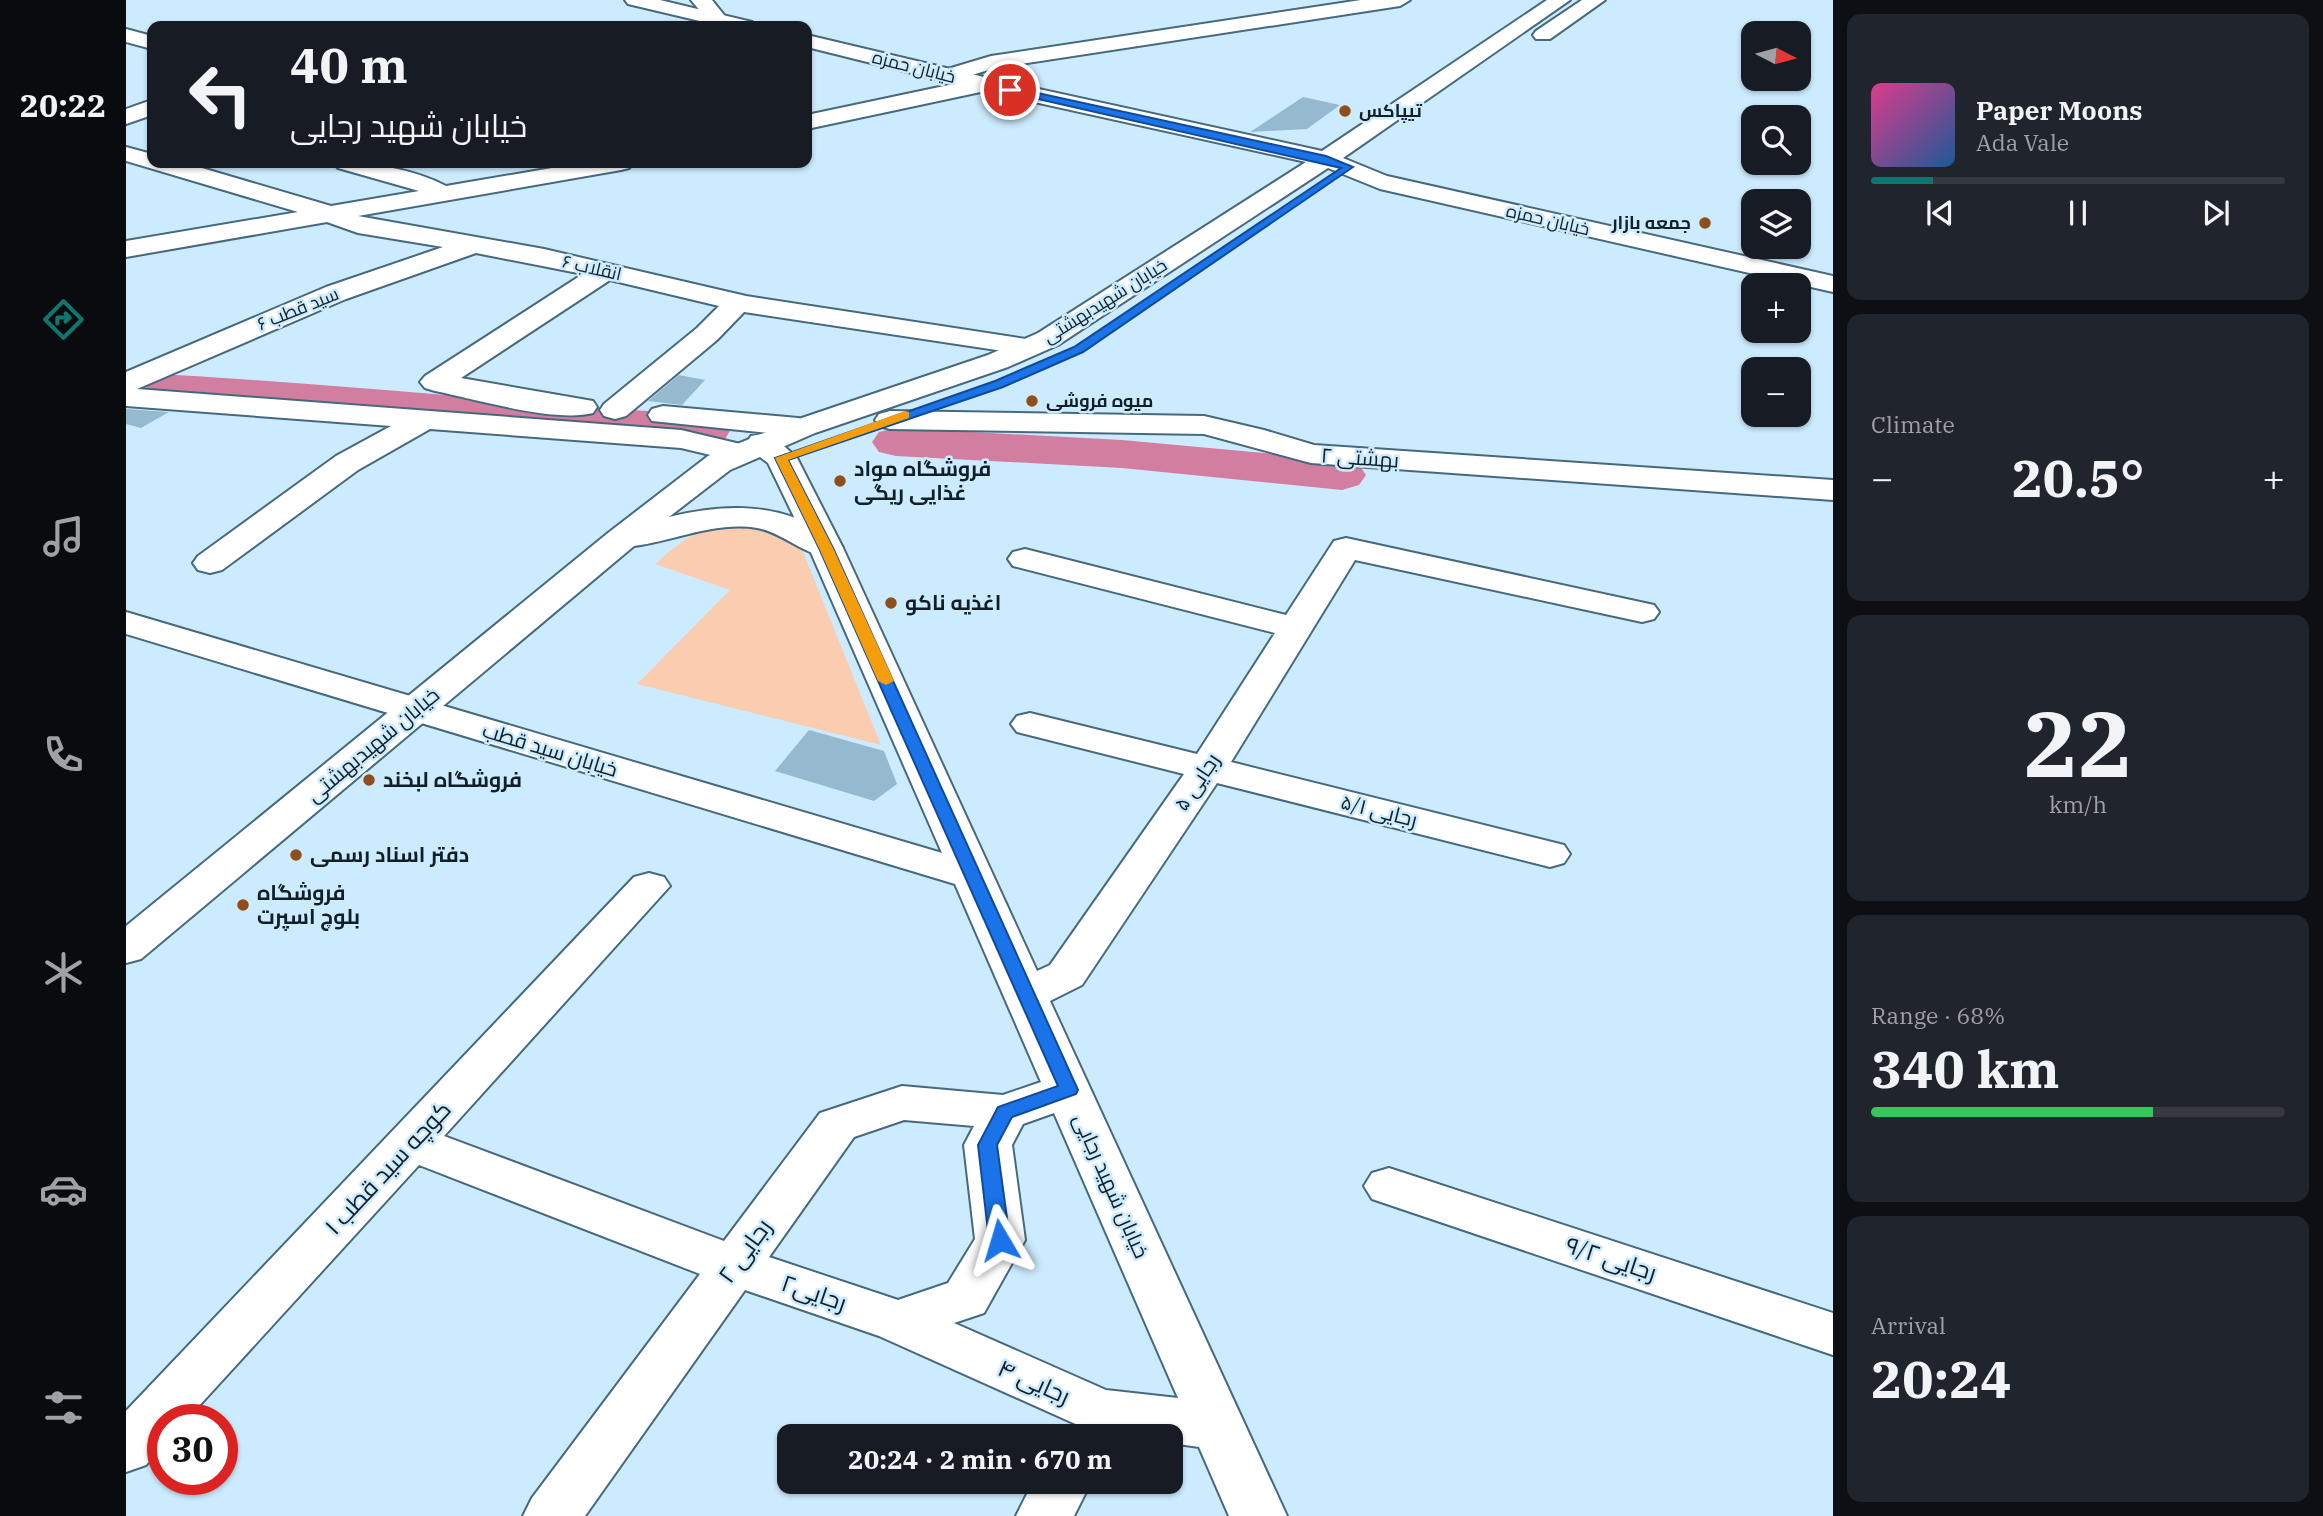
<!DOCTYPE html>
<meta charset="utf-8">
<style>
:root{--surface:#171b24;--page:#20242c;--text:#f1f3f6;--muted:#9ea1a6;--line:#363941;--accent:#0f766e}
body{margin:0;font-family:"IBM Plex Serif",Cairo,serif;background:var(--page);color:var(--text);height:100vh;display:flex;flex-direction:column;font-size:26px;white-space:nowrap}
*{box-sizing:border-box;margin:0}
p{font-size:23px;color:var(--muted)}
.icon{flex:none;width:38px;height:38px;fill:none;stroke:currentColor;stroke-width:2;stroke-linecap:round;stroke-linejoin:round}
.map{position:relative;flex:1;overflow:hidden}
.panel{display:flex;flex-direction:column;gap:14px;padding:14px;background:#0d0f14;width:490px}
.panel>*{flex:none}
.hud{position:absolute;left:21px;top:21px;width:665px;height:147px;border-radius:14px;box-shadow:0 2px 5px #0004;background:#171b24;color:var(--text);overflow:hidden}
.needle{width:46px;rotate:96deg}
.tools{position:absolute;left:1615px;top:21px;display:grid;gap:14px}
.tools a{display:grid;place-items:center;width:70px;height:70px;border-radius:14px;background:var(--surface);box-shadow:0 2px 5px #0004;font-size:35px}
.speed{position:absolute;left:21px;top:1404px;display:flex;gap:14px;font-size:35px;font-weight:700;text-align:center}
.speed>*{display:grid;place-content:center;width:91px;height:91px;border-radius:50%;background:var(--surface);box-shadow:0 2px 5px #0004;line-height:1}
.speed .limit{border:10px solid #d22;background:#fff;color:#111}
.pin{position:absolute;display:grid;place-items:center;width:60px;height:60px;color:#fff;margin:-30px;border:4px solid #fff;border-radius:50%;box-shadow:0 2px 7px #0007}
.me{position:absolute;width:77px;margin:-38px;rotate:353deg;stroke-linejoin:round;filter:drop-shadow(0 0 5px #0008)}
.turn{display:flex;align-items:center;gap:24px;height:147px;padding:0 28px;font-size:32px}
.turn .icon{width:91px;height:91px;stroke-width:2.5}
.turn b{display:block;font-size:49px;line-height:60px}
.big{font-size:52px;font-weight:700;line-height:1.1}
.panel .widget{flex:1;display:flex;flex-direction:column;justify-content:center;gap:10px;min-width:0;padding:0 24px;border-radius:14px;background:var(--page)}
.panel .dial{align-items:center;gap:0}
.dial b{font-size:91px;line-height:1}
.song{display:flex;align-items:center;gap:21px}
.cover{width:84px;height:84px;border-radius:10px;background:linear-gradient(135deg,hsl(330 70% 55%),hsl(210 70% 35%))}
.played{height:7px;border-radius:4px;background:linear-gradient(90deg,var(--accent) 15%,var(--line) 15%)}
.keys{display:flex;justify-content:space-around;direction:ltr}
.heat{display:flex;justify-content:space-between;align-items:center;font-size:38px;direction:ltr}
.charge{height:10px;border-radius:5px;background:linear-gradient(90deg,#34c759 68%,var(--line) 0)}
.trip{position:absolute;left:651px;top:1424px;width:406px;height:70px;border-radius:14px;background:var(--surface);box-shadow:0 2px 5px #0004;font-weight:700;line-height:70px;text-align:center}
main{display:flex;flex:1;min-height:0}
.menu{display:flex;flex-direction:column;width:126px;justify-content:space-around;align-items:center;background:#090b0e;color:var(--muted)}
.menu .icon{width:49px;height:49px}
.menu .current{color:var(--accent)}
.menu b{font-size:32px;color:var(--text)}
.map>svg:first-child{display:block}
.green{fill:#facdb0}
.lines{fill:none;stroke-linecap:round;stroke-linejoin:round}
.river{fill:#d27ea0;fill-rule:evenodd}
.building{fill:#95bad0}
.minor-casing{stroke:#46697d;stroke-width:4}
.major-casing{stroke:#46697d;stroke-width:4}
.minor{fill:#fff;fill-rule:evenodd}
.major{fill:#fff;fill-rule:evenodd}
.route{fill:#1a73e8;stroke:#114b97;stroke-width:2}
.slow{fill:#f59e0b}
.poi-dot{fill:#8f4e1a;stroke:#cdebfe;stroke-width:2.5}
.labels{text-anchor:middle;stroke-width:5;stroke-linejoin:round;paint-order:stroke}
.far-street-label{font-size:18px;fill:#111f27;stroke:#cdebfe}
.far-poi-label{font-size:18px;font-weight:bold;fill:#111f27;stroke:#cdebfe;text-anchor:start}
.street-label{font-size:21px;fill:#111f27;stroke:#cdebfe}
.poi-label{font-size:21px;font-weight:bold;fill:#111f27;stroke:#cdebfe;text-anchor:start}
.near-street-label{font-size:24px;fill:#111f27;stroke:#cdebfe}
</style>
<main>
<nav class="menu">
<b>20:22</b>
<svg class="icon current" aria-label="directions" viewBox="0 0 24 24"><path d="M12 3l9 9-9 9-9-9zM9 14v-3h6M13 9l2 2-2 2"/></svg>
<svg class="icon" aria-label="music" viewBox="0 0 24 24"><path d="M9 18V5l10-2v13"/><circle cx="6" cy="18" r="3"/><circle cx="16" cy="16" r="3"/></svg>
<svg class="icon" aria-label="phone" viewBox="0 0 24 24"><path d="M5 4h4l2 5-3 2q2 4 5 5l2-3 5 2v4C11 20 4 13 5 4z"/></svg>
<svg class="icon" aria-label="climate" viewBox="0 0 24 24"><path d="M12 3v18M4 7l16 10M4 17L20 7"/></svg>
<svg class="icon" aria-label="car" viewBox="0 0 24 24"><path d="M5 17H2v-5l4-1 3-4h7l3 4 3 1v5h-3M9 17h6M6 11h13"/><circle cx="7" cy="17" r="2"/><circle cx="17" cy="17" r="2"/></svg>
<svg class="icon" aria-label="filters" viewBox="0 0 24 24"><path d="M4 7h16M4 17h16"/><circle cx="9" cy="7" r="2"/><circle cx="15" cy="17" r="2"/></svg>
</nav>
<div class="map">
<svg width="1707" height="1516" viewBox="0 0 1707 1516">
<rect width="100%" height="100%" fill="#cdebfe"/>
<!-- green -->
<path class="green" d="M608 526C636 528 653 527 675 547L755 745 511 684 604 590 529 564C558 539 569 528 608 526Z"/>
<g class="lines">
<!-- river -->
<path class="river" d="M14 373C204 383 392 403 582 415L599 419 605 429 599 439 582 443C392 431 204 410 14 401L0 397V377Z
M770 428 996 440 1216 460 1233 465 1240 475 1233 485 1216 490 996 468 770 456 753 452 746 442 753 432Z"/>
</g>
<!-- building -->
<path class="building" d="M1177 97 1214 105 1181 129 1124 132Z
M553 375 579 380 556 405 522 401Z
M0 409 43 412 15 428 0 424Z
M683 730 758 751 771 784 748 801 649 771Z"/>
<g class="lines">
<defs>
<path id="minor" d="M565 0H586L602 20 599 24H585Z
M1235 0H1284L1274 6 869 68 823 82 815 81 812 76 815 71 865 56Z
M0 29 26 36V49L0 42Z
M856 78 864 80 867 85 864 90 681 129V115Z
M26 100V115L0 124V109Z
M0 147 26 154V163H59L205 206 293 191 212 168 208 163C247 163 285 168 320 186L455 163H507L503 168 495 170 232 216 418 249 620 296 913 341 917 347 913 353 903 355 618 312 591 340 500 416 489 419 478 416 474 410 478 404 571 328 593 306 484 280 335 378 467 401 471 407 467 413C429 423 349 399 309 391L299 388 294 382 299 376 457 274 350 253 220 299 11 389 555 430 623 446 621 443 625 436 636 434 647 436 671 458 717 548 911 971 924 965 1058 774 891 732 885 724 891 716 904 713 1071 754 1149 633 887 566 882 559 887 552 899 549 1160 615 1208 541 1220 538 1528 605 1533 612 1528 619 1516 622 1229 560 1105 762 1438 845 1444 854 1438 863 1424 867 1091 783 956 985 924 1001 1161 1516H1103L1073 1447 1045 1443V1437L974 1435 753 1336 619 1290 459 1516H397L406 1498 574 1274 293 1165 61 1419H37V1446L20 1465 0 1472V1411L508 877 523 873 538 877 544 886 318 1136 598 1241 694 1113 776 1086 877 1095 915 1082 829 884 0 634V612L816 853 683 548 642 463 629 453 625 460 614 462 555 448 304 429 232 470 96 570 84 573 72 570 67 563 72 556 210 456 265 426 0 406V372L200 287 317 247 232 233 201 222 0 257V241L172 212 0 161ZM928 1113 1052 1398 980 1390 828 1323 858 1313 899 1240 886 1145 897 1124ZM778 1120 848 1126 838 1145 849 1239 822 1283 772 1300 643 1257 728 1137Z
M537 406 672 418 683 421 687 427 683 433 672 436 526 421 522 415 526 409Z
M764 411 1078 416 1138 430 1188 445 1707 480V500L1185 463 1078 434 764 429 753 426 749 420 753 414Z
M1263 1168 1707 1313V1355L1246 1199 1238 1186 1246 1173Z
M907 1482H965L948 1516H890Z"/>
<path id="major" d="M499 0H534L626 22 629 26H595L502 4Z
M1421 0H1444L1217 158 1261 176 1707 276V292L1254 189 1202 168 932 345 882 367 689 433 604 470 543 517C593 505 645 502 691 528 701 534 710 539 717 548L712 555C683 562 660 533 631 528 588 521 549 541 508 546L15 959 0 963V926L482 533 582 456 667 421 862 355 912 333 1180 162 858 91 681 47V35L858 77 1196 151Z
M1456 0H1479L1424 39H1410L1407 35 1410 31Z"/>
</defs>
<!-- minor casing -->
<use href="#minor" class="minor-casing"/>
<!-- major casing -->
<use href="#major" class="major-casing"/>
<!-- minor -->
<use href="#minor" class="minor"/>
<!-- major -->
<use href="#major" class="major"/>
</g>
<!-- route -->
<path class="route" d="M884 87 1200 156 1227 167 957 352 877 387 662 460 707 548 952 1090 950 1094 886 1117 871 1145 884 1240 881 1246 874 1248 866 1246 863 1240 852 1145 872 1107 932 1086 693 548 649 458 869 381 948 347 1215 168 881 92 879 90Z"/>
<!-- slow -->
<path class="slow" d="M779 411 783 412V418L662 460 707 548 768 681 760 685 752 681 693 548 649 458Z"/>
<!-- markers -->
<g class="poi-dot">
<circle cx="1219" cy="111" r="7"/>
<circle cx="1579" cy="223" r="7"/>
<circle cx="906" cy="401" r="7"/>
<circle cx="714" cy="481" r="7"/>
<circle cx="765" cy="603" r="7"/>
<circle cx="243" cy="780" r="7"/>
<circle cx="170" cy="855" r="7"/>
<circle cx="117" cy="905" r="7"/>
</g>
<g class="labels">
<!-- far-street labels -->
<g class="far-street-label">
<text transform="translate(788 67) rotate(14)" y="6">خیابان حمزه</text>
<text transform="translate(1422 220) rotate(13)" y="6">خیابان حمزه</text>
<text transform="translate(466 268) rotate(13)" y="6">انقلاب ۶</text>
<text transform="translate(979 301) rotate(-32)" y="6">خیابان شهیدبهشتی</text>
<text transform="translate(172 309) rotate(-22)" y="6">سید قطب ۶</text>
</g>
<!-- far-poi labels -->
<g class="far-poi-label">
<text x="1233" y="117">تیپاکس</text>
<text x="1565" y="229" text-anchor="end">جمعه بازار</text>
<text x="920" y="407">میوه فروشی</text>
</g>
<!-- street labels -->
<g class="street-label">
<text transform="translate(1234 458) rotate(4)" y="7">بهشتی ۲</text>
<text transform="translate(247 745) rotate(-40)" y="7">خیابان شهیدبهشتی</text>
<text transform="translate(424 750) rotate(17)" y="7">خیابان سید قطب</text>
<text transform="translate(1071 782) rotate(-56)" y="7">رجایی ۵</text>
<text transform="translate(1253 811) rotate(14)" y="7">رجایی ۵/۱</text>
<text transform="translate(985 1186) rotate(66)" y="7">خیابان شهید رجایی</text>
</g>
<!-- poi labels -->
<g class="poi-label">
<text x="728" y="476">فروشگاه مواد<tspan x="728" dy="24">غذایی ریگی</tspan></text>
<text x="779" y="610">اغذیه ناکو</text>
<text x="257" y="787">فروشگاه لبخند</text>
<text x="184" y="862">دفتر اسناد رسمی</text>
<text x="131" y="900">فروشگاه<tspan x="131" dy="24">بلوچ اسپرت</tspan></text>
</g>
<!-- near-street labels -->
<g class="near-street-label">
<text transform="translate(262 1168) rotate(-47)" y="8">کوچه سید قطب ۱</text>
<text transform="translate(619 1251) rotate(-54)" y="8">رجایی ۲</text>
<text transform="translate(1485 1259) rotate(18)" y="8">رجایی ۹/۲</text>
<text transform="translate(688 1293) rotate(19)" y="8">رجایی۲</text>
<text transform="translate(908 1382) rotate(24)" y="8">رجایی ۴</text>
</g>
</g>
</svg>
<div class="tools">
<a><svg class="needle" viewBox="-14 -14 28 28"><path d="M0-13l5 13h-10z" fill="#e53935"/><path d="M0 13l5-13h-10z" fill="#9ea1a6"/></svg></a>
<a><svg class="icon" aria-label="search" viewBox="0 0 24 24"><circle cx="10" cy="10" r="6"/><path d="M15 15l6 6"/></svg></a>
<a><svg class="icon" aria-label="layers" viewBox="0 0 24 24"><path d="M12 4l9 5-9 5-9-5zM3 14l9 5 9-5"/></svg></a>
<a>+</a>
<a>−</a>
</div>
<div class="speed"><div class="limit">30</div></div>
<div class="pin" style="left:884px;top:90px;background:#d93025"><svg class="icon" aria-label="arrive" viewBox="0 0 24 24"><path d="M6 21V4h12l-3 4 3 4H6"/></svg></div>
<svg class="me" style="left:874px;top:1240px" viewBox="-20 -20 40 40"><path d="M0-17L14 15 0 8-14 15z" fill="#1a73e8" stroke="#fff" stroke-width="4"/></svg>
<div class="trip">20:24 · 2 min · 670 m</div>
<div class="hud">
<div class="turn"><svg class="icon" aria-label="left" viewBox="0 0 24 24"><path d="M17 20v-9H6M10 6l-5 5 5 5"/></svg><div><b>40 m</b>خیابان شهید رجایی</div></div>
</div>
</div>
<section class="panel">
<div class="widget">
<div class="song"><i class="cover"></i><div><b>Paper Moons</b><p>Ada Vale</p></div></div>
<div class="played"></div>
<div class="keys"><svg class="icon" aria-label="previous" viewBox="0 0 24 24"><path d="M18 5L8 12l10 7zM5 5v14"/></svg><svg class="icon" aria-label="pause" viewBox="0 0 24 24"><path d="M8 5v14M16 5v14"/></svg><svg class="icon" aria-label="next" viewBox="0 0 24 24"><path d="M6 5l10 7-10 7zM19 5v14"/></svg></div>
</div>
<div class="widget"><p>Climate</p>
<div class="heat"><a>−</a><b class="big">20.5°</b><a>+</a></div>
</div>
<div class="widget dial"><b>22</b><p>km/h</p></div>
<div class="widget"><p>Range · 68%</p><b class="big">340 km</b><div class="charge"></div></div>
<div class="widget"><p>Arrival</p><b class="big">20:24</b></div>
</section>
</main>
